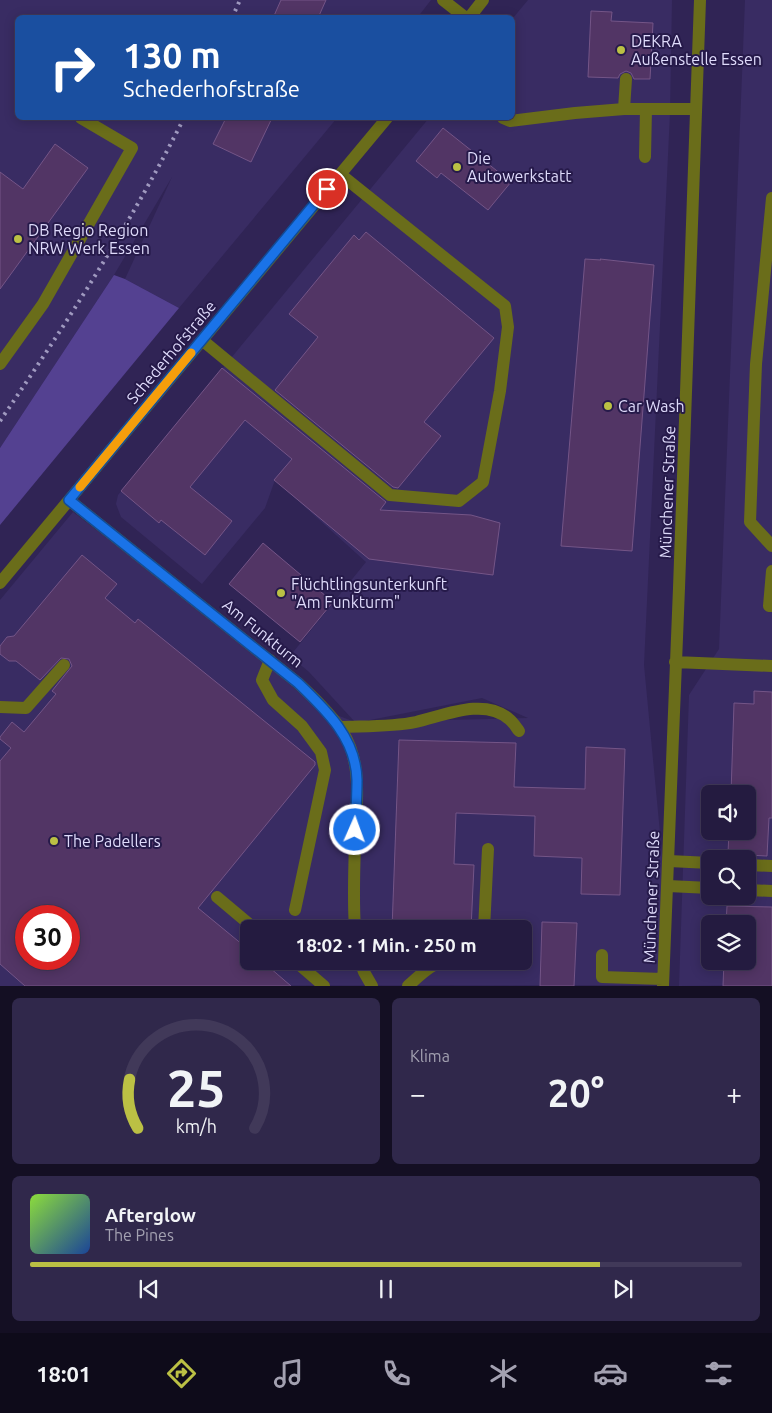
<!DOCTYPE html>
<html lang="de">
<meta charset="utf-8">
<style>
:root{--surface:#241b40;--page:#30284b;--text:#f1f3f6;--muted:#a3a1b1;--line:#413959;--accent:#bbc044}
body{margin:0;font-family:Ubuntu,sans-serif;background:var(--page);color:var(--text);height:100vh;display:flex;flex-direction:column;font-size:19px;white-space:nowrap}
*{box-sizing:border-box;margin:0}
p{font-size:16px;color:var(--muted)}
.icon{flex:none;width:28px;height:28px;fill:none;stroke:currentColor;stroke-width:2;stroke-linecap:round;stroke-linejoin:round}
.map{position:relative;height:986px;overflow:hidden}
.panel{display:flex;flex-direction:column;gap:12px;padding:12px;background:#140f23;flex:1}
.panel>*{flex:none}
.hud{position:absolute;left:15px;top:15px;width:500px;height:105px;border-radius:8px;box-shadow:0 2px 12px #0003,0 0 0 1px var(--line);background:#1a4fa0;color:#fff;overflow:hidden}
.fabs{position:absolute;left:701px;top:785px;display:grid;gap:10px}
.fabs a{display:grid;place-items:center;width:55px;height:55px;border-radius:8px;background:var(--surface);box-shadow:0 2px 12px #0003,0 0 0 1px var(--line);font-size:25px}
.speed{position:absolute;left:15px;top:905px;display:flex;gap:10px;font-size:25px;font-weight:700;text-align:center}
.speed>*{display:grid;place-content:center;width:65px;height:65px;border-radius:50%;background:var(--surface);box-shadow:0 2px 12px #0003,0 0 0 1px var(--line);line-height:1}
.speed .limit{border:8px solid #d22;background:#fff;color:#111}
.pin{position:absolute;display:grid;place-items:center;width:42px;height:42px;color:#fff;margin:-21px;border:2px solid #fff;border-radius:50%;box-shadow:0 1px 5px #0007}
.me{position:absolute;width:55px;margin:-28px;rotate:2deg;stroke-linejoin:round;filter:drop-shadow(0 0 4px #0008)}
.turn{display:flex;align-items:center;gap:18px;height:105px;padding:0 25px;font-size:22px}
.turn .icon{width:65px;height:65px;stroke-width:2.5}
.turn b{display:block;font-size:35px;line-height:42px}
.big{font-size:38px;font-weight:600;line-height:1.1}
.panel .widget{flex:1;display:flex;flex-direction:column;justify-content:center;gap:8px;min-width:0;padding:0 18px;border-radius:8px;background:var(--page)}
.panel .dial{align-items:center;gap:0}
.dial svg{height:130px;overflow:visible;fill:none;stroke:var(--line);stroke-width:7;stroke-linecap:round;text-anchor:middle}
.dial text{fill:var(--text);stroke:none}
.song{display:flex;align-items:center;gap:15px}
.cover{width:60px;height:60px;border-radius:8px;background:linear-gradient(135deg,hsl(90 70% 55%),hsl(220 70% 35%))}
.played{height:5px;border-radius:2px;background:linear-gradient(90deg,var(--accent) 80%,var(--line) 80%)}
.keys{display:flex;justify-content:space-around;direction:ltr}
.heat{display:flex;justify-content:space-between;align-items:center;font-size:28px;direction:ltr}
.panel .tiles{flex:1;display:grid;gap:12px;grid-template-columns:1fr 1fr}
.widget:last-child{grid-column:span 2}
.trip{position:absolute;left:240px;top:920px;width:292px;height:50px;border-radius:8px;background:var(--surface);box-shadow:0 2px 12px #0003,0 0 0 1px var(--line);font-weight:600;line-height:50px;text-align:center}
.tabs{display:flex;height:80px;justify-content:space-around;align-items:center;background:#0e0b1a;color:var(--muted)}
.tabs .icon{width:35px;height:35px}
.tabs .on{color:var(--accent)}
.tabs b{font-size:22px;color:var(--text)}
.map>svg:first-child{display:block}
.built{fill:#392c63;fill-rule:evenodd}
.green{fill:#544191}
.building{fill:#523565;stroke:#745587;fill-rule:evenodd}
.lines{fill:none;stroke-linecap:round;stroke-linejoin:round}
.minor{stroke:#6a6d1a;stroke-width:12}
.rail{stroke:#a09ac0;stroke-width:4;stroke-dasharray:2.5 5;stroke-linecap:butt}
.route-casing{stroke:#114b97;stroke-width:12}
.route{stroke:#1a73e8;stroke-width:9}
.slow{stroke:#f59e0b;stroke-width:9}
.poi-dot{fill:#bbc044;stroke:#261a4a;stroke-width:2}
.labels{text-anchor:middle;stroke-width:4;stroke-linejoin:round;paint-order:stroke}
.poi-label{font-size:16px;fill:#dfdbfb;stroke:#261a4a;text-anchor:start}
.street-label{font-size:16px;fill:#dfdbfb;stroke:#261a4a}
</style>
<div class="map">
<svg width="772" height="986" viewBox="0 0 772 986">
<rect width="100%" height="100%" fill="#302455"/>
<!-- built -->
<path class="built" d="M0 0H431L417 18H18V118H337L179 308 125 279 172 177 114 275 0 448Z
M528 0H672L670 113 644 665 663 864 658 985 0 986V600L73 512 196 606 318 708 355 722 309 672 290 656 366 562 275 480 265 508 202 584 121 517 116 504 118 495 429 118H512L513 18ZM482 698 528 718 360 722ZM26 916H69V959H26ZM249 929H524V961H249Z
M745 0H772V985L679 986 689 695 719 649ZM710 794H748V831H710ZM710 859H748V896H710ZM710 924H748V961H710Z"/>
<!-- green -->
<path class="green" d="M114 275 125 279 179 308 0 525V448Z"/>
<!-- building -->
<path class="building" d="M281 0H326L318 18H273Z
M591 11 612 12 611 21 653 23 650 79H634L631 73 626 71 620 74 618 78 588 77Z
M226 118H272L251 162 213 144Z
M443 128 511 182 488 210 441 173 437 178 416 161Z
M55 144 88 168 0 289V172L23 189Z
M366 232 494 338 424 422 441 436 398 488 393 487 275 390 318 337 289 314 354 235 359 240Z
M585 259 601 260 600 259 654 265 632 551 561 546Z
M222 368 386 502 380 510 471 515 500 523 493 575 369 559 274 480 292 459 245 420 190 487 232 521 205 555 161 520 159 523 121 491Z
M263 543 333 602 300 642 229 584Z
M82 555 117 584 105 598 135 623 138 619 315 762V765L198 908 249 950V961H262L291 986H25L0 964V761L11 748 0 739V737L12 722 24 732 56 694 52 691 72 666 69 659 61 658 40 680 16 661H9L0 654V646L7 637 14 636ZM26 916H69V959H26Z
M754 691 772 692V818H769L767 856 728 854 729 831H748V794H731L734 703 754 704Z
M399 740 516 743 514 787 585 789 586 747 625 749 620 895 581 894 582 858 534 856 535 816 456 813 454 864 474 865 471 929H392Z
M727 906 772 907V986H723L724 961H748V924H726Z
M542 922 577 923 574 986H540Z"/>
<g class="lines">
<!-- minor -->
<path class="minor" d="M443 0 466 18
M469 18 483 0
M624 109 626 79
M503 118 510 121 575 113 624 109H696
M645 157 646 109
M772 198 756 364 750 522 772 546
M202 340 390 495 459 501 483 482 500 391 508 327 505 306 340 174
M0 364 43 304 132 148 81 118
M69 500 298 683C314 698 330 713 342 731 364 764 356 807 355 844 354 872 353 900 355 929
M772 571 769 606H772
M0 583 387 118
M270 660 262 680 273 700 302 726 321 752 325 770 295 910
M675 662 772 666
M0 707 26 708 64 665
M340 727C365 726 392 727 416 722 443 716 484 697 509 719 513 722 516 727 519 731
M669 861 710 863
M748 865 772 866
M668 886 710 888
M748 890 772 891
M217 897 255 929
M484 929 488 849
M602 955V977L663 979
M295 961 324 986
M360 961 364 972 372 986
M408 986C419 976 431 964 445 961
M663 986 679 588 700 0"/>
<!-- rail -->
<path class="rail" d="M232 18 240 0
M0 421C67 323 131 223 184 118"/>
</g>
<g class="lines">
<defs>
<path id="route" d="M327 189 69 500 298 683C326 710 356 738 357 780 357 796 356 813 355 830"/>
</defs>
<!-- route casing -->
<use href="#route" class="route-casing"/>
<!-- route -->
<use href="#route" class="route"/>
<!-- slow -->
<path class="slow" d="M80 487 191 353"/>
</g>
<!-- markers -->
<g class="poi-dot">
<circle cx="621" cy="50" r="5"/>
<circle cx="457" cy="167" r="5"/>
<circle cx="18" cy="239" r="5"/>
<circle cx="608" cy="406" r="5"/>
<circle cx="281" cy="593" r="5"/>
<circle cx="54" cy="841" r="5"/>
</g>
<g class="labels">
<!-- poi labels -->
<g class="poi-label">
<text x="631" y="47">DEKRA<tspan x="631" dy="18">Außenstelle Essen</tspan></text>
<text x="467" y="164">Die<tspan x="467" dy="18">Autowerkstatt</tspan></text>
<text x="28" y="236">DB Regio Region<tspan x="28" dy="18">NRW Werk Essen</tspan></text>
<text x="618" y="412">Car Wash</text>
<text x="291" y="590">Flüchtlingsunterkunft<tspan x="291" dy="18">"Am Funkturm"</tspan></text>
<text x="64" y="847">The Padellers</text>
</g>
<!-- street labels -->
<g class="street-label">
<text transform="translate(171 352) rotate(-50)" y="6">Schederhofstraße</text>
<text transform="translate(667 492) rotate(-88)" y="6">Münchener Straße</text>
<text transform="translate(263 633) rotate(39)" y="6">Am Funkturm</text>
<text transform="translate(651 897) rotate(-88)" y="6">Münchener Straße</text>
</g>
</g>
</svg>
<div class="fabs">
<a><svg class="icon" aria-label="sound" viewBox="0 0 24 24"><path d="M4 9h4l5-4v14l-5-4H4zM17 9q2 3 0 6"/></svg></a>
<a><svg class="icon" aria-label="search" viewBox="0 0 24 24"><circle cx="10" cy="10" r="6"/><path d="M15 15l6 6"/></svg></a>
<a><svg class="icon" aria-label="layers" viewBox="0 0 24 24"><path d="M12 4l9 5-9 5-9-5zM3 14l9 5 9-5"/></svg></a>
</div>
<div class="speed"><div class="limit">30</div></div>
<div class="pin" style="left:327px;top:189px;background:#d93025"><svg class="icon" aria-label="arrive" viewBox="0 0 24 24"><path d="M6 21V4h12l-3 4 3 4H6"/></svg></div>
<svg class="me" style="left:355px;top:830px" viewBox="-20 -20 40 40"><circle r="17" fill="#1a73e8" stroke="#fff" stroke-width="3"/><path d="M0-11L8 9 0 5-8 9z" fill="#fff"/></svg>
<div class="trip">18:02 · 1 Min. · 250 m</div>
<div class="hud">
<div class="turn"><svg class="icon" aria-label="right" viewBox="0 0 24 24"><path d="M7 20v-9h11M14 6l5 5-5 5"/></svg><div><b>130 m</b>Schederhofstraße</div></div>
</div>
</div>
<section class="panel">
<div class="tiles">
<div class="widget dial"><svg viewBox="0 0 100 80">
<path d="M14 69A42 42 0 1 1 86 69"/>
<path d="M14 69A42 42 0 0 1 9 39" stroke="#bbc044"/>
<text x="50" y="56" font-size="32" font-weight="700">25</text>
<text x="50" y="72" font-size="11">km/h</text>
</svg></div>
<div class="widget"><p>Klima</p>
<div class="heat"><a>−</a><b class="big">20°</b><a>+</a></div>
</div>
<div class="widget">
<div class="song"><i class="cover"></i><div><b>Afterglow</b><p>The Pines</p></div></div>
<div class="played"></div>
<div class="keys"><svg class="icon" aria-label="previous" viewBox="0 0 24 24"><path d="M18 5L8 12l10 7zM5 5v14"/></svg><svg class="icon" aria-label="pause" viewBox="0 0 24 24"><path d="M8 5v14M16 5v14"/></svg><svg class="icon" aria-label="next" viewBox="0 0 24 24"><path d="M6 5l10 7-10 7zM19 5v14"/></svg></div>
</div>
</div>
</section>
<nav class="tabs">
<b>18:01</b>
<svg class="icon on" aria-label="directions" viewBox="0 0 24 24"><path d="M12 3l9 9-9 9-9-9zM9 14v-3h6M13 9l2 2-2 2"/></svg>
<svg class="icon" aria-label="music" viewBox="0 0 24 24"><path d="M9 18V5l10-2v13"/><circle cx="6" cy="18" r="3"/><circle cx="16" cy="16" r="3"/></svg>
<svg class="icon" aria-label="phone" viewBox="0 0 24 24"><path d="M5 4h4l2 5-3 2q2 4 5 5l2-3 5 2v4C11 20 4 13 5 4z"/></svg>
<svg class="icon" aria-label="climate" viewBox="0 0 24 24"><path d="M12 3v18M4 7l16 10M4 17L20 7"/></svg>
<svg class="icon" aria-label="car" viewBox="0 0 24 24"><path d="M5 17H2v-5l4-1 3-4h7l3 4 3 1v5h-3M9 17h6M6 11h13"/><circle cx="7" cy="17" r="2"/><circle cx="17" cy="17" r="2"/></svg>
<svg class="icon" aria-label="filters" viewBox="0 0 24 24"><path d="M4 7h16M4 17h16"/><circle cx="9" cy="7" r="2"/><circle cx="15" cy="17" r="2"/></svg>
</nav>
